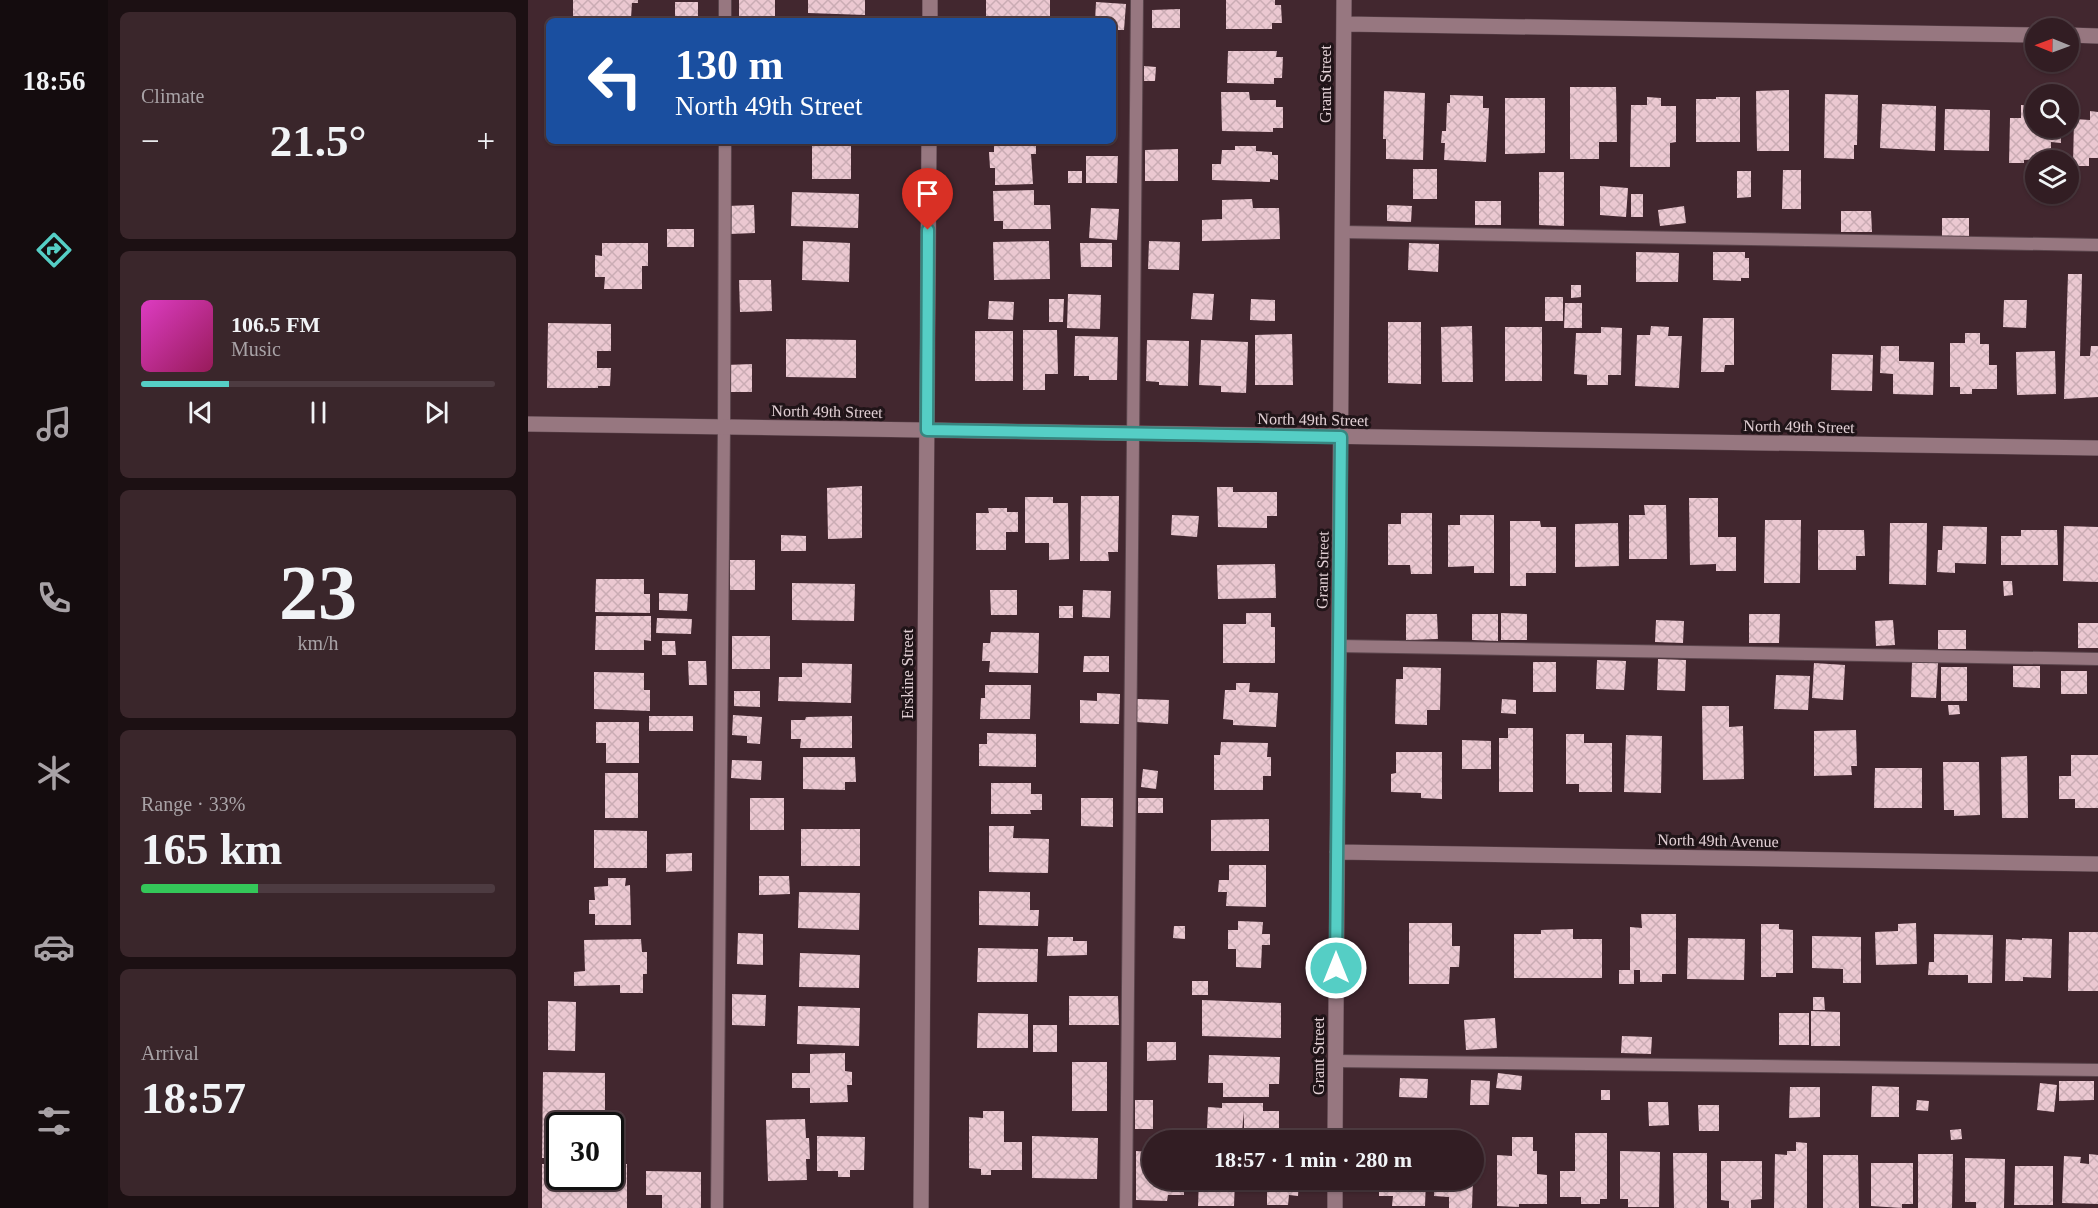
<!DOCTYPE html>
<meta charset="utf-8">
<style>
:root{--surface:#321d23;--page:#3a262b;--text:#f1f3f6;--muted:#a8a2a6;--line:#4d3b41;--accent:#55cec5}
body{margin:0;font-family:Georgia,serif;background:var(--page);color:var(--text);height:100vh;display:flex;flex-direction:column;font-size:22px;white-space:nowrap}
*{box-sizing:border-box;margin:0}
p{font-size:20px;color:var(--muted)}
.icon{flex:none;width:33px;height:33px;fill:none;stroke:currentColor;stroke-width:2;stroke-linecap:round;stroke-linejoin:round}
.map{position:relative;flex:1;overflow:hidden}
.details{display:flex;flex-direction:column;gap:12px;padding:12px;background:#1c1013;width:420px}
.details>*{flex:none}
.hud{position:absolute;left:18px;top:18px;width:570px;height:126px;border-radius:9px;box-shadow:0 2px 4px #0004,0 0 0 2px var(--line);background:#1a4fa0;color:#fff;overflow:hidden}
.needle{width:39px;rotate:271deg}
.fabs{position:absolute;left:1497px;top:18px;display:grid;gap:12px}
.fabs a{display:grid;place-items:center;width:54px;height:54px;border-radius:50%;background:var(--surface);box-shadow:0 2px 4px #0004,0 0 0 2px var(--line);font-size:30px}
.speed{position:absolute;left:18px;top:1112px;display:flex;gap:12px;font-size:30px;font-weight:700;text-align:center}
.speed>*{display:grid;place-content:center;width:78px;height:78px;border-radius:50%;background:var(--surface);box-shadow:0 2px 4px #0004,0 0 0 2px var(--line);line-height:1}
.speed .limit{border:3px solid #111;border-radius:9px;background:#fff;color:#111}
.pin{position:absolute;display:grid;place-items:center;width:51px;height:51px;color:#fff;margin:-62px -26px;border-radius:50% 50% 50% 0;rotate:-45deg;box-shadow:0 0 6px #0007}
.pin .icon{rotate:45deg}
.me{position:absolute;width:66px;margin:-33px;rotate:0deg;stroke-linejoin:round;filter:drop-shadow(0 0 4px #0008)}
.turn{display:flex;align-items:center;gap:21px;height:126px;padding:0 30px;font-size:27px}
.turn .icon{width:78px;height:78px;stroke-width:2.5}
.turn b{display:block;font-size:42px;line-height:51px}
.big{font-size:45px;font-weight:800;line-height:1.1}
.details .card{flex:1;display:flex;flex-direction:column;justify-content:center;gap:9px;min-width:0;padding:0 21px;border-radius:9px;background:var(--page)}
.details .dial{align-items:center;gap:0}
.dial b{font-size:78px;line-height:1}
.song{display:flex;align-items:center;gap:18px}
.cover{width:72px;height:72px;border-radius:9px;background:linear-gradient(135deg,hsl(310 70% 55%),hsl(330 70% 35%))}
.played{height:6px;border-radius:3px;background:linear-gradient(90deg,var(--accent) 25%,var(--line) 25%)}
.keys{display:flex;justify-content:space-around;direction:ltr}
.heat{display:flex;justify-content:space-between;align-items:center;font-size:33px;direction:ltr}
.charge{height:9px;border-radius:4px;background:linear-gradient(90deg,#34c759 33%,var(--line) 0)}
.trip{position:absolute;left:614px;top:1130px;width:342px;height:60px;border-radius:30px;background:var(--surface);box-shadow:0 2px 4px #0004,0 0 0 2px var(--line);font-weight:800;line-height:60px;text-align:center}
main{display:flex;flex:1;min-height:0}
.tab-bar{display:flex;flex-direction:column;width:108px;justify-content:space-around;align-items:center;background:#140c0e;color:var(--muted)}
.tab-bar .icon{width:42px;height:42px}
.tab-bar .selected{color:var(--accent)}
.tab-bar b{font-size:27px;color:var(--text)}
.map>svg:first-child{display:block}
.building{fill:url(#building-cross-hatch)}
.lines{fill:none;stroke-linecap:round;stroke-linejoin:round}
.lane-casing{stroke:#5b454c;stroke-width:14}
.street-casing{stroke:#5b454c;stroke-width:16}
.lane{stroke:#977780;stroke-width:12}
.street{stroke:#977780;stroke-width:15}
.route-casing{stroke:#378680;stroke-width:15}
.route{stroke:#55cec5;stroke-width:10}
.labels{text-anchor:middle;stroke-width:6;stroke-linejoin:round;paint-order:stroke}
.street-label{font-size:16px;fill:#e2d0d5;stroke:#201418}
</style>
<main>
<nav class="tab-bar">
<b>18:56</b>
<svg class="icon selected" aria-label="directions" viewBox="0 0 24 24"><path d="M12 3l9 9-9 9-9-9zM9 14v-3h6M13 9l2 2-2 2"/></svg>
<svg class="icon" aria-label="music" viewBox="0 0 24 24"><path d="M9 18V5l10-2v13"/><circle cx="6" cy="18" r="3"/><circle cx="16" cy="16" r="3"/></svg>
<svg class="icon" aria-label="phone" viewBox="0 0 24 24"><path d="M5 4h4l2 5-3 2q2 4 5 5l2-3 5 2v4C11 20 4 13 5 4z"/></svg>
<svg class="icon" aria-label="climate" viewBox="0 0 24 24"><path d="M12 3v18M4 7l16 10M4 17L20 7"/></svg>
<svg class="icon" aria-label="car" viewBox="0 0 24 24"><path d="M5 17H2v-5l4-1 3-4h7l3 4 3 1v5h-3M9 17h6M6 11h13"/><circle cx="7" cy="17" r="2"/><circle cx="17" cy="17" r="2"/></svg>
<svg class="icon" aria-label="filters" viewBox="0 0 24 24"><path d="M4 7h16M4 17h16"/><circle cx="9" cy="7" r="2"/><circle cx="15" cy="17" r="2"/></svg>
</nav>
<section class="details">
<div class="card"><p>Climate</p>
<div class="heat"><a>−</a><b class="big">21.5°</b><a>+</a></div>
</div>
<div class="card">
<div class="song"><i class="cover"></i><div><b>106.5 FM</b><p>Music</p></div></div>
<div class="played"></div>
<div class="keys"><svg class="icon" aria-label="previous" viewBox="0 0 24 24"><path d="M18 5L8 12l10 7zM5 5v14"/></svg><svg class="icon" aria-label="pause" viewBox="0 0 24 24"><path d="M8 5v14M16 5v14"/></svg><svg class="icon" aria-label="next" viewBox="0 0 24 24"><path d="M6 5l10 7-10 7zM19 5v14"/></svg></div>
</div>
<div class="card dial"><b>23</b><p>km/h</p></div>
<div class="card"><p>Range · 33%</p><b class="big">165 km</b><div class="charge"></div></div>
<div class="card"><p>Arrival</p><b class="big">18:57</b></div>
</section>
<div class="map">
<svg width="1570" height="1208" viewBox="0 0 1570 1208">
<defs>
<pattern id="building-cross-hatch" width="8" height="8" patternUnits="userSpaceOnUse" patternTransform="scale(1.5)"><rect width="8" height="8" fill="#ebc8d1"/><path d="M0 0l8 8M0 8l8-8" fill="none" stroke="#caacb4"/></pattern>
</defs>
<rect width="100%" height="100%" fill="#42272f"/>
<!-- building -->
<path class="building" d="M45 0H110V3H104L103 18 45 17Z
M211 0H247V21H211Z
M280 0H337V15L280 13Z
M458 0H522V21H458Z
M698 0H747V5H753L754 23H744V29H698Z
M147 2H170V21H147Z
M568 2 598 4 596 30H585V21H567Z
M652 9V28H624V10Z
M700 51H749L748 57H755L754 78H746V84L699 83Z
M616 66 628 67 627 81H616Z
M1042 87H1088L1089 142H1071V159H1042Z
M1261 90V151H1229L1228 91Z
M856 91 897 93 895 160 858 159V139H855Z
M693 92H721L722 100H748V107H755V128H745V132L694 131Z
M1297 94 1330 95 1329 145H1326V159L1296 158Z
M922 95 955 96V108H961L958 162 916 160 917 143H913L914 131H918L919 103H922Z
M1119 97 1133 98V106H1148V142L1142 143V167H1102L1103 105H1119Z
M1188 97H1212V142H1168V99H1188Z
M977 98H1017V153L977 154Z
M1354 104 1408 106 1407 151 1352 148Z
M1493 105 1508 106V128H1533V143L1523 142V153H1511V159L1496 160V163H1481L1482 118H1493Z
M1417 109 1462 110 1461 151 1416 150Z
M1562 111 1570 112V158H1561V166H1545L1546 119 1562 120Z
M284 141H323V179H284Z
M466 141H508V154H503L505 184 467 185V168H462L461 152H466Z
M707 146H728V151L744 152V155H750V180L742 179V182L684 180V164H693L694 150H707Z
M650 149V181H617V150Z
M558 156H590L589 183H558Z
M885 169H909V199H885Z
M1255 170H1273V209H1254Z
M540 171H554V183H540Z
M1209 171H1223V197L1209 198Z
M1011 172H1036V226L1011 225Z
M1072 186 1100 188 1098 217 1072 215Z
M506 190V205H522L523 229H475V221H466L465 191Z
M264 192 331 194 330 228 263 226Z
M1103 194H1115V217H1103Z
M724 199 725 208H751L752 239 674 241V220L694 219V200Z
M947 201H973V225H947Z
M226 205 227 233 201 234 199 206Z
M859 205 884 206 883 222 859 221Z
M1156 206 1158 223 1132 226 1130 210Z
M563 208 591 209 589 240 561 238Z
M1313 211H1343L1344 232H1313Z
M1414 218H1441V236H1414Z
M139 229H166V247H139Z
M275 241 322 243 321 282 274 280Z
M521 241 522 279 466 280 465 242Z
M621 241 652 242 651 270 620 269Z
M74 243H120V266H114V289H76L77 277H67V255L74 256Z
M552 243H584V267H553Z
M881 243 911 244 910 272 880 270Z
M1108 252 1151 253 1150 282H1108Z
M1185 252H1217V258H1221V278H1213V281L1185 280Z
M1540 274H1554L1552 356H1562L1563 346H1570V397L1536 399Z
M211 280H243L244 311 212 312Z
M1043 285H1053V297L1043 298Z
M665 293 686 294 684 320 663 319Z
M540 294 573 295 572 329 539 328Z
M1017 297H1035V321H1017Z
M521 299H536L535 322H521Z
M723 299 747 300V321L722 320Z
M1476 300H1499L1498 328 1475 327Z
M461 301 486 302 485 320 460 319Z
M1037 303H1054V328H1036Z
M1175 318H1206V365H1197L1196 372H1173Z
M860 322H893V384L860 383Z
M20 323 83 324V351H69V368H83L82 386H70V388H19Z
M944 326 945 382H914L913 327Z
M1123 326 1141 327 1140 336H1154L1151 388 1107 386 1109 335H1122Z
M977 327H1014V381H977Z
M1073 327 1094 328 1093 375H1080V385H1059V375L1046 374 1048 333H1073Z
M495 330H529L530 374H517V390H495Z
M447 331H485V381H447Z
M1437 333H1452V344H1461V365H1469V389H1444V394H1432V387H1422V343H1437Z
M764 334 765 385H727V335Z
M547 336 590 337 589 380H561V376H546Z
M258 339 328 340V378L258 377Z
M619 340 661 341 660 386 631 385V382L618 381Z
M673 340 720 342 718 393 693 392V386L671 385Z
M1353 346H1371V361L1406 362 1405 395 1365 394V374L1352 373Z
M1527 351 1528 394 1489 395 1488 352Z
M1304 354 1345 355 1344 391 1303 390Z
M224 364V392H199L198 365Z
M334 486V538L300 539 299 488Z
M689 487H705V492H749V516H739V528L690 527Z
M553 496H591L590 552H580L581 561H552Z
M497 497H525V503H540L541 559 521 560V543H497Z
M1161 498H1190V537H1208V571H1188V564L1162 565Z
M1116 505H1138L1139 559H1101V515H1117Z
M460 508H479V512H490V532H478V550H448V513H461Z
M873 513H904V574H883L882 565H860V524H873Z
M644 515 671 516 669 537 643 535Z
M932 515H966V573H946V566L920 567V525H932Z
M1237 520H1273L1272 583H1236Z
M982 521H1012L1013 527H1028V573H998V586H982Z
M1090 523 1091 566 1047 567V524Z
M1362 523H1399L1398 585 1361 584Z
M1415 526 1459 527 1458 564 1427 563V573L1409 572 1410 550H1414Z
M1536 526 1570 527V582L1535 581Z
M1290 530H1336L1337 556H1328V570H1290Z
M1493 530H1529L1530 565H1473V536H1493Z
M253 535 278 536V551H253Z
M202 560H227V590H202Z
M747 564 748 598 690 599 689 565Z
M68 579H116V594H122V613L67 612Z
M1475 581H1484L1485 595 1476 596Z
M264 583 327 584 326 621 264 620Z
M462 590H489V615H463Z
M555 590 583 591 582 618 554 617Z
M131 593 160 594 159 611 131 610Z
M531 606H545V618H531Z
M718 613H743V627H747V663H695V624H718Z
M973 613 999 614V640H973Z
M878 614H909L910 639 878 640Z
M944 614H970V641L944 640Z
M1221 614H1252L1251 643H1221Z
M68 616H123V641L116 640V650H67Z
M129 618 164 619 163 634 128 633Z
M1128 620 1156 621 1155 643 1127 642Z
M1365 620 1367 645 1348 646 1347 621Z
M1550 623H1570V648H1550Z
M1410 630H1438V649H1410Z
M463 632 511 633 510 673 461 672 462 661H454L455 643H462Z
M204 636H242V669H204Z
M134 641H147L148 655H134Z
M556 656H581V672H555Z
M1130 659 1158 660 1157 691 1129 690Z
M1069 660 1098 661 1096 690 1068 689Z
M160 661H178L179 685H161Z
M1005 662H1028V692H1005Z
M1384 662 1410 663 1408 698 1383 697Z
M274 663 324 664 323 703 250 701 251 677H274Z
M1286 663 1317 665 1315 700 1284 698Z
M1485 666H1512V688L1485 687Z
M875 667 913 668 912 710H899V725L867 724 868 679H875Z
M1413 667H1439V701H1413Z
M1533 671H1559V694H1533Z
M66 672 116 673V690H122V711L66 709Z
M1248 675 1282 676 1280 710 1246 709Z
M708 683H722L721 692 750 693 748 727 705 725V720L695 719 697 690H708Z
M457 685H503L502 719H452L453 698H457Z
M206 691H232V707L206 706Z
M569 693 592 694 591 724 552 723V700L569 701Z
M609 699 641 700 640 724 608 722Z
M974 699 988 700V714L973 713Z
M1420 705H1431L1432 714 1421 715Z
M1174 706H1201V727L1215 726 1216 779 1175 780Z
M205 715 234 717 232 744 219 743V736L204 735Z
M121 716H165V731H121Z
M324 716V748H272L273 739H263V720H277L278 717Z
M68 722H111V763H78V743H68Z
M980 728H1005V792H971V738H980Z
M1328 730 1329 766H1323L1324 775 1286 776V731Z
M459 733 508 734V767L451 766V744H459Z
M1038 734H1056V743H1084V792H1051V784H1038Z
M1098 735 1134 736 1133 793 1096 792Z
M934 740 963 741V769H934Z
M693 742 740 743 739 757H743V776H735V790H686V755H692Z
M868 752H914V799L893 798V793L863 792V774L868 773Z
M1543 755H1570V808H1547V799H1531V776H1543Z
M1499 756 1500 818H1474L1473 757Z
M275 757H327L328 782H317V790L275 789Z
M204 760 234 761 233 780 203 778Z
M1415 762H1451L1452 815 1426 816V810H1416Z
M1347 768H1394V808H1346Z
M615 769 630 771 628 789 613 787Z
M77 773H110V818H77Z
M463 783H503V794H514V810H502L503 814H463Z
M222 798H256V830H222Z
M553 798H585V827L553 826Z
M610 798H635V813H610Z
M741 819V851H683V820Z
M461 826H486L485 838 521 839 520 873 461 872Z
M273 829H332V866H273Z
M66 830 119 831V868H66Z
M164 853V871L138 872V854Z
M701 865H738V907L698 906 699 892H690L691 880H701Z
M231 876H261L262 894 231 895Z
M80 878H98L97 886 102 885 103 925H67V914H61V900H67L66 887 80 886Z
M451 891 502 892V910H511L510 926 451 925Z
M271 892 332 893 331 930 270 928Z
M1113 914H1148V974H1134V982H1112V970H1106V984H1091V970H1102V927L1114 928Z
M710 921 735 922 734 934H742V945H734L733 968 708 967V949H700V930H710Z
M881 923H924V946H932L931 967H922L921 984H881Z
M1388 923 1389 964 1348 965 1347 932 1370 931V924Z
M1233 924H1251V929L1265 930V973H1248V977H1233Z
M646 926H657V939L645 938Z
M1045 929V939H1074V978H986V934H1013V930Z
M1541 932H1570V991H1540Z
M210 933 235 934V965L209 964Z
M1406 934 1465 935 1464 983H1440V975H1400L1401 962H1406Z
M1284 936 1333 937V983H1315V969L1284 968Z
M520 937H545V941H559V955L519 956Z
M1160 938 1217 939 1216 980 1159 979Z
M1494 938 1524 939 1523 978 1495 977V981H1477L1478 939 1494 940Z
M113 939 114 952H119V974H115V993H92V985L46 986V972L57 971 56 940Z
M450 948 510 949 509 982H449Z
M272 953 332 955 331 988 271 987Z
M664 981H680V995H664Z
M204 994 238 995 237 1026 204 1025Z
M541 996H590L591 1025H541Z
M1285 997H1296L1297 1010H1285Z
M674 1000 753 1003V1038L674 1036Z
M20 1001 48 1002 47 1051 20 1050Z
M270 1006 332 1008 331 1046 269 1044Z
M1283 1011 1312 1012V1046H1283Z
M450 1013 500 1014V1048H449Z
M1251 1013H1281V1045H1251Z
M967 1018 969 1048 938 1050 936 1020Z
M505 1025H529V1052H505Z
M1094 1036 1124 1037 1123 1054 1093 1053Z
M619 1042H648V1060L619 1061Z
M317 1053V1071L324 1072V1085H319L320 1102 282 1103V1088H264V1073H282V1054Z
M681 1055 752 1057 751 1084H741V1097H695V1083H680Z
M544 1062H579V1111H544Z
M15 1072 77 1073V1125H32V1158H14Z
M970 1073 994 1076 993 1090 968 1088Z
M872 1078 900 1079 899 1098 871 1097Z
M943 1080 962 1081 961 1105H942Z
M1531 1081H1566V1100L1531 1101Z
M1512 1083 1529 1085 1526 1112 1509 1110Z
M1344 1086 1371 1087V1117H1343Z
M1262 1087H1292V1117L1261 1118Z
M1073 1090H1082V1100H1073Z
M607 1100H625V1129H607Z
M1389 1100 1401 1101 1400 1111 1388 1110Z
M1120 1102H1140L1141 1125 1121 1126Z
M694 1103H735V1111H751V1129H734V1133L716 1132V1111L714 1132 679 1130 680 1107 694 1108Z
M1170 1105H1191V1131H1171Z
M455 1111H476V1142H494V1170H463V1175H453V1169L441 1168V1117L455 1118Z
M277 1119 278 1138H281L282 1159H278L279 1180 240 1181 238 1120Z
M1433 1129 1434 1139 1423 1140 1422 1130Z
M1047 1133H1079V1199H1072V1204H1053V1197H1032V1171H1047Z
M289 1136 337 1137 336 1170H322V1177H310V1171H289Z
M504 1136 570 1138 569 1179 504 1178Z
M984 1137H1005V1151H1009V1174L1019 1175V1204H991V1207L969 1206V1155L984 1156Z
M1268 1142 1279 1143V1208H1246L1247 1154 1259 1155V1151H1268Z
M608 1151 624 1152V1179H656V1195H640L639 1201 608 1200Z
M1092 1151 1132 1152 1131 1207H1100V1199H1092Z
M1145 1153H1179V1208H1146Z
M1390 1154H1425L1424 1208H1390Z
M1561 1154 1570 1155V1204L1534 1203 1536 1156 1553 1157 1552 1163 1561 1164Z
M1295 1155H1330L1331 1208H1295Z
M1437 1158 1477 1159 1476 1208H1448V1202H1437Z
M1193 1161H1234V1199L1223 1200V1208H1201V1201L1193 1200Z
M1343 1163H1385V1204H1374V1208L1343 1206Z
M14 1164H32V1176H82V1164H99V1208H14Z
M1487 1166H1525V1205H1486Z
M118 1171 173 1172V1208H134V1195H118Z
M671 1179H707L706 1206H670Z
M729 1179H771L770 1196 761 1195 760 1205H739V1192H728Z
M851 1179H898L897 1206H864L865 1196H851Z
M907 1179H945L944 1208H921V1197L906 1196Z"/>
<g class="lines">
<defs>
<path id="lane" d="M197 21V0
M814 232 1570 245
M811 646 1570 659
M808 1061 1570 1070
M189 1208 196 427 197 141
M598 1208 609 0"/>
<path id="street" d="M402 21V0
M816 24 1508 35
M1540 35 1570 36
M0 424 1570 448
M809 852 1570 864
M807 1140 816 0
M393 1208 401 141
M807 1208V1179"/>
</defs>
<!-- lane casing -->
<use href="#lane" class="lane-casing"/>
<!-- street casing -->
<use href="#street" class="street-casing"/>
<!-- lane -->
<use href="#lane" class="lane"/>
<!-- street -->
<use href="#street" class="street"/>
</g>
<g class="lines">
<defs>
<path id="route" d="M400 230 399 430 813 437 808 968"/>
</defs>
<!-- route casing -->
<use href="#route" class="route-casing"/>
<!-- route -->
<use href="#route" class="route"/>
</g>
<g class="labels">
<!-- street labels -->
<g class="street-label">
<text transform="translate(797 84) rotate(-90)" y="6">Grant Street</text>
<text transform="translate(299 411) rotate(1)" y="6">North 49th Street</text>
<text transform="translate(785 419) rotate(1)" y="6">North 49th Street</text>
<text transform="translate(1271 426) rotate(1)" y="6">North 49th Street</text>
<text transform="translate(794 570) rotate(-89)" y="6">Grant Street</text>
<text transform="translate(379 674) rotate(-90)" y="6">Erskine Street</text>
<text transform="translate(1190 840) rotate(1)" y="6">North 49th Avenue</text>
<text transform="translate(790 1056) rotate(-90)" y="6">Grant Street</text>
</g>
</g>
</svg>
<div class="fabs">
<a><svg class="needle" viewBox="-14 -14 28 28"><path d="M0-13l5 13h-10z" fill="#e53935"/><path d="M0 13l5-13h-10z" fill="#a8a2a6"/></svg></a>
<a><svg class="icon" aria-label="search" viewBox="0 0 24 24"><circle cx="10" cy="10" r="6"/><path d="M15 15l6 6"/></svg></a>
<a><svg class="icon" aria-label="layers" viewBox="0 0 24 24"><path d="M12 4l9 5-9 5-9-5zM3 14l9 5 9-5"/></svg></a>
</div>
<div class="speed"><div class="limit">30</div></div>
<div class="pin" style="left:400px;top:230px;background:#d93025"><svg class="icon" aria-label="arrive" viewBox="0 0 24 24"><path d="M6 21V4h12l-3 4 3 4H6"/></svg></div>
<svg class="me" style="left:808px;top:968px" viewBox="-20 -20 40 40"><circle r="17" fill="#55cec5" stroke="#fff" stroke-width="3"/><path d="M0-11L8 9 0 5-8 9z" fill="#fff"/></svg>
<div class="trip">18:57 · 1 min · 280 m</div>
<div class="hud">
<div class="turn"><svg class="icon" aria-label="left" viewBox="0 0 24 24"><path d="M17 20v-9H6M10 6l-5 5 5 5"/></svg><div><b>130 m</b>North 49th Street</div></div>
</div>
</div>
</main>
